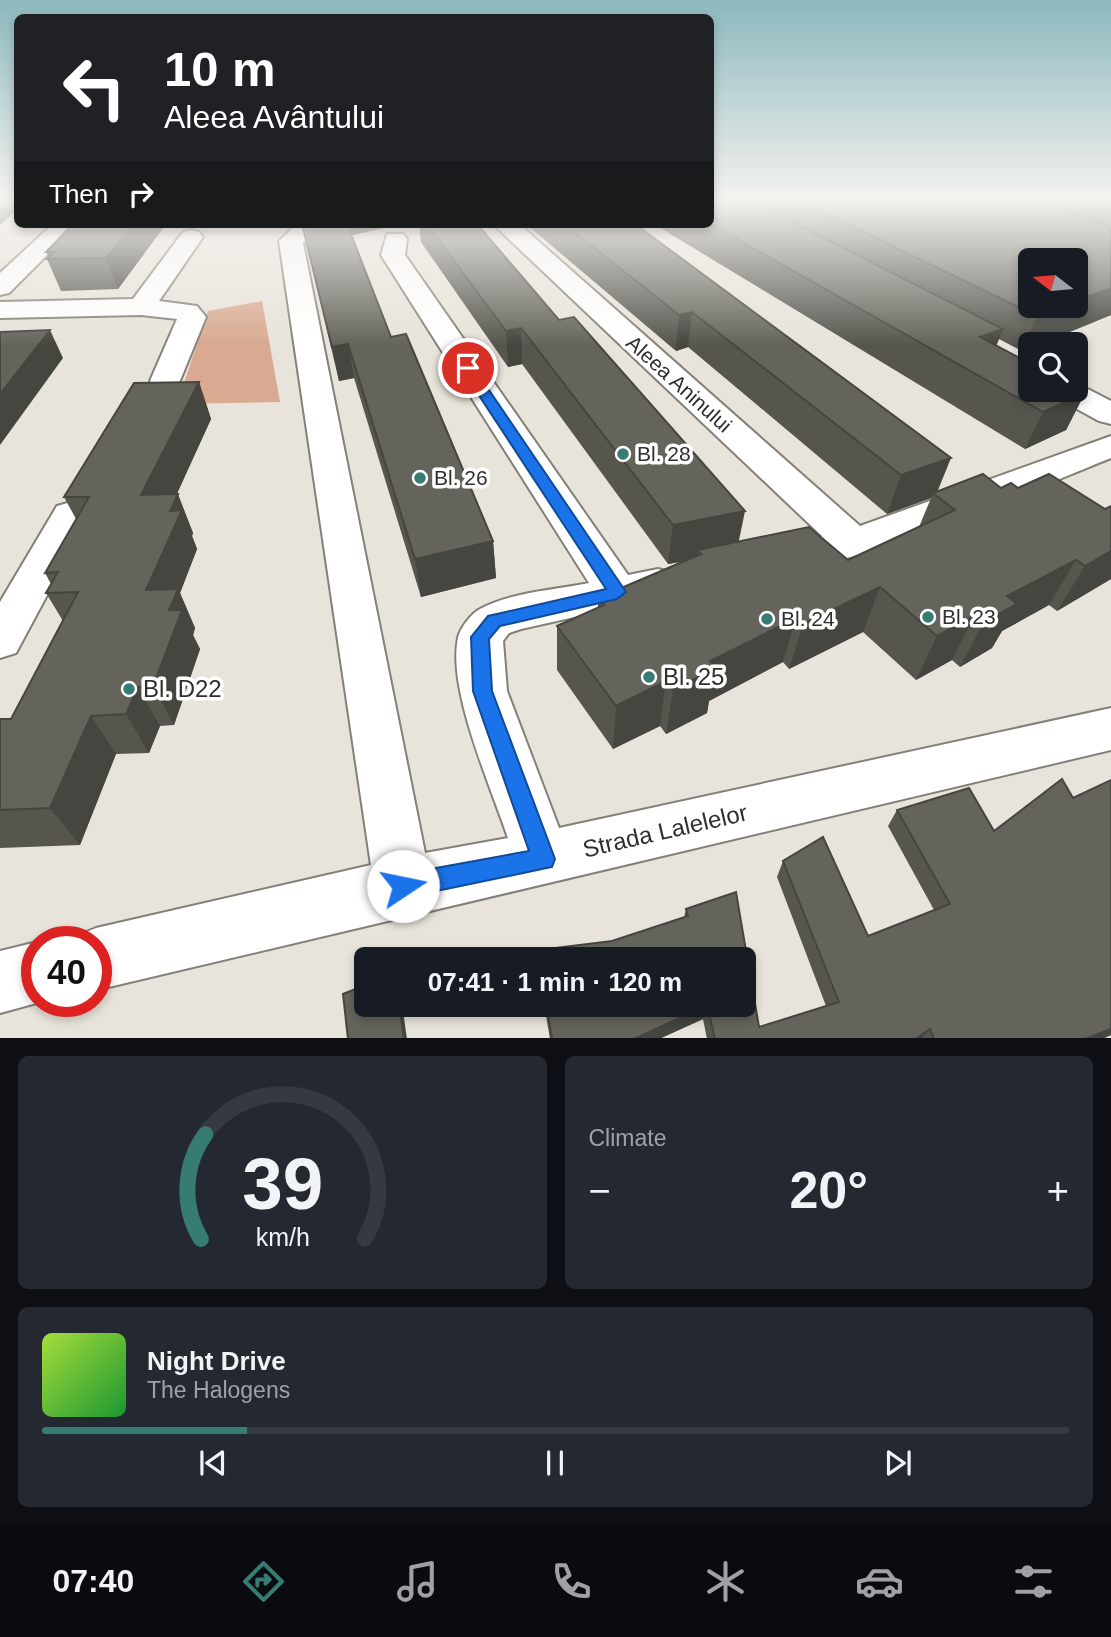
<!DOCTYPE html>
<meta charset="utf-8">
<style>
:root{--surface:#171b24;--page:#242831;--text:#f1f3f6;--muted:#9ea1a6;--line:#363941;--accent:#377c73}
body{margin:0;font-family:Helvetica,sans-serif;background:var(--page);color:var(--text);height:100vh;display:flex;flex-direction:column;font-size:26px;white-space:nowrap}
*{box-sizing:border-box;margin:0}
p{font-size:23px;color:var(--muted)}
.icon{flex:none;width:38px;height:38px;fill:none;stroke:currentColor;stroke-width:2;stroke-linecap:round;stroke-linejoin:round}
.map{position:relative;height:1038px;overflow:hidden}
.side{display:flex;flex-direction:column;gap:18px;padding:18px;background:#0d0f14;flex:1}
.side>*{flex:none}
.guide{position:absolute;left:14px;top:14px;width:700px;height:214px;border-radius:10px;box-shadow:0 4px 10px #0003;background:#202124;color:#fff;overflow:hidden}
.needle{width:46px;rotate:286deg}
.buttons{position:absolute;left:1018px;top:248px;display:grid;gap:14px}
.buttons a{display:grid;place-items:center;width:70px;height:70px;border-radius:10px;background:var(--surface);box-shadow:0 4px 10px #0003;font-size:35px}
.speed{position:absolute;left:21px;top:926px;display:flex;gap:14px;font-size:35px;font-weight:700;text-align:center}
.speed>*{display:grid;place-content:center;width:91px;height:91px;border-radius:50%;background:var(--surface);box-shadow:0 4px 10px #0003;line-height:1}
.speed .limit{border:10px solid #d22;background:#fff;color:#111}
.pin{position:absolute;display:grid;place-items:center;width:60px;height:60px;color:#fff;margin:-30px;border:4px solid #fff;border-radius:50%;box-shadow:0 2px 7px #0007}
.me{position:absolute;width:77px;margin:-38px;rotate:79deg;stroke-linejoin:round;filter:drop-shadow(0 0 5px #0008)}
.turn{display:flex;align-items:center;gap:24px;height:147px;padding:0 35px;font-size:32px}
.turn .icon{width:91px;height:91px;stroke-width:2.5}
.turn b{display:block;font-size:49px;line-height:60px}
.then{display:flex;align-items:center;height:66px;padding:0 35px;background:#0003;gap:14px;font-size:26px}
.big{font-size:52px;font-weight:700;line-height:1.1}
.side .card{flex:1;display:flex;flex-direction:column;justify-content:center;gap:10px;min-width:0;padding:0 24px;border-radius:10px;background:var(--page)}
.side .dial{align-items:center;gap:0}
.dial svg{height:182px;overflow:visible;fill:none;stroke:var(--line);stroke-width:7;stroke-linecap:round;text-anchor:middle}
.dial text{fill:var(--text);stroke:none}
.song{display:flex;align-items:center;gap:21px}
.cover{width:84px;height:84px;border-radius:10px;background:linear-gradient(135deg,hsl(80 70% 55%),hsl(130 70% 35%))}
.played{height:7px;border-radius:4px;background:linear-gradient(90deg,var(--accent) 20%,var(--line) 20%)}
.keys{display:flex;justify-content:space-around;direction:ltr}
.heat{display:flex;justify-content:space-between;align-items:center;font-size:38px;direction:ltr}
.side .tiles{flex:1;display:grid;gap:18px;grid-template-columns:1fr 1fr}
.card:last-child{grid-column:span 2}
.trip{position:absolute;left:354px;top:947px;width:402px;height:70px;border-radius:10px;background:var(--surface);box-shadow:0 4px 10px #0003;font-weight:700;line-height:70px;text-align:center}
.tabs{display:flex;height:112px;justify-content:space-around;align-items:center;background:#090b0e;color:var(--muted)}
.tabs .icon{width:49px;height:49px}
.tabs .current{color:var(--accent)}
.tabs b{font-size:32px;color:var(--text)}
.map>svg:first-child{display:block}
.green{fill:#d9a991}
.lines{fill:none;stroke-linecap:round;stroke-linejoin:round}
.minor-casing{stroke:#848078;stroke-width:4}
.minor{fill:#fff;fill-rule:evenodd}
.wall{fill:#56564f}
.shaded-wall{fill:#464640}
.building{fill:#64645c;stroke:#464640;stroke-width:2}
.route{fill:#1a73e8;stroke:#114b97;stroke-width:2}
.poi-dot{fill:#377c73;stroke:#fff;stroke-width:2.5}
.labels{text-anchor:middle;stroke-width:7;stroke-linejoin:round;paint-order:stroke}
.street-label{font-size:21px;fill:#302f2b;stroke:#fff}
.poi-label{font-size:21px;fill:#302f2b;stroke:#fff;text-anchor:start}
.near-poi-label{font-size:24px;fill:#302f2b;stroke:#fff;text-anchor:start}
.near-street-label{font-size:24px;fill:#302f2b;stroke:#fff}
</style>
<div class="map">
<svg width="1111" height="1039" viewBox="0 0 1111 1039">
<rect width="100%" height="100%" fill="#e8e4db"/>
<!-- green -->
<path class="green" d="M262 301 280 402 177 404 208 311Z"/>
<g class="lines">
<defs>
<path id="minor" d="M53 224H78L9 293 0 295V273Z
M367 224 363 229 309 238 303 243 425 853 508 838C491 787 447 689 458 638 460 628 472 613 480 609 512 592 555 590 589 583L381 255 387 234H403L407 239 405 255 628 575 658 569 673 573 679 584 673 595 521 629 509 633 503 641 507 691 559 828 1111 708V750L96 990V942H73L74 937 96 928 371 865 279 241 294 227 302 225Z
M493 224H519L860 526 1111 436V458C1047 483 822 584 768 568L762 558 768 548 822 536Z
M191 230 199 232 203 237 159 301 197 306 206 317 177 388 166 390 155 388 150 381 177 319 141 315 0 318V302L133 299 183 232Z
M1076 383 1111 401V424L1099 421 1055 397 1050 390H1076Z
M71 502 85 506 90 515 16 653 0 658V602L57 506Z
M37 942V1001H44L0 1013V951Z"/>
</defs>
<!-- minor casing -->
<use href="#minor" class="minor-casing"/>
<!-- minor -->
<use href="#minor" class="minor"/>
</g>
<!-- wall -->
<path class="wall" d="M710 199H1111V315L1022 351 999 339 996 346 1085 393 1066 430 1025 449 654 224H710Z
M73 224H166L118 289 61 291 47 259 49 258 46 252Z
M302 224 351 235 391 337 493 541 496 578 421 597 354 378 339 381Z
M419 224H477L739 542 848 560 919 527 931 498 887 514 688 347 676 351 526 224H640L638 226 937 492 1001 488H1018L1105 509 1111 506V579L1057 611 1049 605 1002 631 992 648 960 667 952 660 916 680 863 632 789 669 783 662 709 701 707 713 666 734 660 726 613 749 557 670V626L598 608V598L686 561 668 564 522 364 508 367 421 242Z
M199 382 211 419 177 494 193 533 192 536 197 549 180 593 195 628 193 635 200 649 174 725 160 726 149 753 116 754 80 845 0 848V719H11L63 621 46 593 51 584 45 573 76 519 64 497Z
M1062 779 1073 798 1111 780V1035L1102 1039H707L703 1019 659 1039H550L544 1004H744V959H538V950L612 941 684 917 686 909 736 892 759 1027 826 1006 777 877 783 861 823 837 868 936 934 910 888 826 897 810 969 788 994 831Z"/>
<!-- shaded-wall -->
<path class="shaded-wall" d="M0 199H18V209L0 225Z
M134 224H166L118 289 106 258Z
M343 224H401L345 237Z
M1111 288V315L1038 345H1031V347L1022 351 1037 316 1063 306H1076V301Z
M692 312 688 347 676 351 679 315Z
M521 328 522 364 508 367 506 331Z
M1003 329 989 364 980 337Z
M50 330 63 358 0 445V394Z
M348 344 354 378 339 381 332 347Z
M199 382 211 419 158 534 141 495Z
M1085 393 1066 430 1025 449 1043 412Z
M951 458 936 495 933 493 931 498 887 514 901 475Z
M178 494 193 533 192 536 197 549 180 593 195 628 193 635 200 649 174 725 153 686 146 590 170 511Z
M745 511 737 550H698L697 559 668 564 673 525Z
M493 541 496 578 421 597 415 559Z
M1111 551V579L1057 611 1085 566Z
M1076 560 1049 605 1002 631 992 648 960 667 984 622 1007 596Z
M880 587 863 632 789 669 803 624Z
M975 615 952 660 916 680 937 636Z
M796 618 783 662 709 701 707 713 666 734 673 690 710 661Z
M666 681 660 726 613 749 616 706Z
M138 687 160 726 149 753 126 714Z
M91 716 116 754 80 845 50 808Z
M399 1004H402L407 1039H404Z
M707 1005 703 1019 659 1039H634Z
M930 1029 921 1039H916Z
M1111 1029V1035L1102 1039H1085Z"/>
<!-- building -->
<path class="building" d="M710 199H746L1003 329 980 337 1031 364V390H1076V388L1085 393 1043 412 710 224Z
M795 199H1031L1111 228V288L1076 301V261H1031V306H1063L1037 316Z
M1088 199H1111V208Z
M73 224H134L106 258 47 259 54 252H46Z
M302 224H347L391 337 406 334 493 541 415 559 348 344 332 347Z
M427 224H477L559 320 574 317 745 511 673 525 521 328 506 331Z
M564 224H635L951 458 901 475 692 312 679 315Z
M50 330 0 394V332Z
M199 382 141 495 178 494 170 511 182 510 146 590 178 589 169 610H182L153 686 138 687 126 714 91 716 50 808 0 810V719H11L78 592 46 593 58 572 45 573 89 497H64L134 383Z
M983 474 1001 488 1011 483 1018 488 1049 474 1105 509 1111 506V551L1085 566 1076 560 1007 596 1017 604 984 622 975 615 937 636 880 587 803 624 796 618 710 661 716 668 673 690 666 681 616 706 557 626 604 605 598 598 701 554 698 550 809 527 848 560 955 510 933 493Z
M1062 779 1073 798 1111 780V1029L1085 1039H934L930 1029 916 1039H715L707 1005 634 1039H552L546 1004H744V959H539L538 950 612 941 688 916 686 909 736 892 759 1027 839 1002 783 861 823 837 868 936 950 904 897 810 969 788 994 831Z
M366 985V1004H399L404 1039H348L343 994Z"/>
<!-- sky -->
<linearGradient id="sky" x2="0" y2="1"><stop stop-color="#8cb7bd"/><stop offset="0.58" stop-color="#f5f3ef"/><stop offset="1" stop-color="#f5f3ef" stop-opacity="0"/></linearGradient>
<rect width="1111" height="345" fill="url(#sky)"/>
<!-- route -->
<path class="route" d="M468 364 472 365 626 592 617 599 500 626 489 639 492 691 555 859 552 867 403 898 394 894 391 886 394 877 403 874 529 851 473 691 471 637 488 616 606 589 461 368Z"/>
<!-- markers -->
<g class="poi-dot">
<circle cx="623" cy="454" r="7"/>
<circle cx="420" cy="478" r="7"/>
<circle cx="928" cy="617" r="7"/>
<circle cx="767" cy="619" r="7"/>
<circle cx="649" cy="677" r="7"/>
<circle cx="129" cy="689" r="7"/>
</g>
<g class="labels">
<!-- street labels -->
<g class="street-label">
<text transform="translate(679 384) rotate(42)" y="7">Aleea Aninului</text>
</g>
<!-- poi labels -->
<g class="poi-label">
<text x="637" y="461">Bl. 28</text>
<text x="434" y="485">Bl. 26</text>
<text x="942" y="624">Bl. 23</text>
<text x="781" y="626">Bl. 24</text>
</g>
<!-- near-poi labels -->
<g class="near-poi-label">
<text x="663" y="685">Bl. 25</text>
<text x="143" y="697">Bl. D22</text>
</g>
<!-- near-street labels -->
<g class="near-street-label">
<text transform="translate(665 831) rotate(-13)" y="8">Strada Lalelelor</text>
</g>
</g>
</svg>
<div class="buttons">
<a><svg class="needle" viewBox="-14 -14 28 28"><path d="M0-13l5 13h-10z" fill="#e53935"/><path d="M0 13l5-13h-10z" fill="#9ea1a6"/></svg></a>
<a><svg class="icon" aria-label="search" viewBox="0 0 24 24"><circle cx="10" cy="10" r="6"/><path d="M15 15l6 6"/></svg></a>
</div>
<div class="speed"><div class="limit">40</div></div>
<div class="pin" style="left:468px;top:368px;background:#d93025"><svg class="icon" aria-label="arrive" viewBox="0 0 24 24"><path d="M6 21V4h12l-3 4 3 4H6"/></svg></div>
<svg class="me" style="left:403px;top:886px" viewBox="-20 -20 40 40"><circle r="19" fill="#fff"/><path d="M0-13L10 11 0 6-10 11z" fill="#1a73e8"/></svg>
<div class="trip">07:41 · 1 min · 120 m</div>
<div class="guide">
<div class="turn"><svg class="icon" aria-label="left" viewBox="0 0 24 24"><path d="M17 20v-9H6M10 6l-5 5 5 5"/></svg><div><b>10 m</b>Aleea Avântului</div></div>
<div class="then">Then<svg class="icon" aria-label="right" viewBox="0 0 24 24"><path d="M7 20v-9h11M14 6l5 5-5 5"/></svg></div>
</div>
</div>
<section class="side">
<div class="tiles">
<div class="card dial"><svg viewBox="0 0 100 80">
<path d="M14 69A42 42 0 1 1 86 69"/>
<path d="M14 69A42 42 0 0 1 16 23" stroke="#377c73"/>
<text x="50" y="56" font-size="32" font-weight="700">39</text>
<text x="50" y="72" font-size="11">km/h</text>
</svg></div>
<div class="card"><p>Climate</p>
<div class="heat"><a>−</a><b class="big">20°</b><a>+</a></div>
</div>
<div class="card">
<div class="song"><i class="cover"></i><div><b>Night Drive</b><p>The Halogens</p></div></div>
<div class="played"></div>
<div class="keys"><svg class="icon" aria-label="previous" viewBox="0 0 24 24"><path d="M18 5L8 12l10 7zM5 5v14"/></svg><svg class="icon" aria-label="pause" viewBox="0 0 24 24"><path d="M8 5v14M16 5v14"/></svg><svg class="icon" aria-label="next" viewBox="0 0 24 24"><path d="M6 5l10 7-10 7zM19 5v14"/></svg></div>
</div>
</div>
</section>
<nav class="tabs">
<b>07:40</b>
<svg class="icon current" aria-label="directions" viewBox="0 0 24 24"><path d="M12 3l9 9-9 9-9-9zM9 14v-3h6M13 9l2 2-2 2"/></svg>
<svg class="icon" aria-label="music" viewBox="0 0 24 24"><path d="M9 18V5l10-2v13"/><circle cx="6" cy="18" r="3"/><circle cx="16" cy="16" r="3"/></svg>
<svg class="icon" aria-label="phone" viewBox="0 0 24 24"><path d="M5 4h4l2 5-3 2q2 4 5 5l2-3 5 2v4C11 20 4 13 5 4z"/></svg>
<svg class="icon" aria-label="climate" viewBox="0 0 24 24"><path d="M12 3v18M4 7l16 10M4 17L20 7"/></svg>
<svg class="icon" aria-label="car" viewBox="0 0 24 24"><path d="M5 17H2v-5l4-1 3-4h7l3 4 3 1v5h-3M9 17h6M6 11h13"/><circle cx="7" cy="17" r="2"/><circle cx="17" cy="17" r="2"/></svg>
<svg class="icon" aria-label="filters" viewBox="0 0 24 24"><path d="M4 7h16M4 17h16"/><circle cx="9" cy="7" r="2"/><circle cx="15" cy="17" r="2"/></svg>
</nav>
